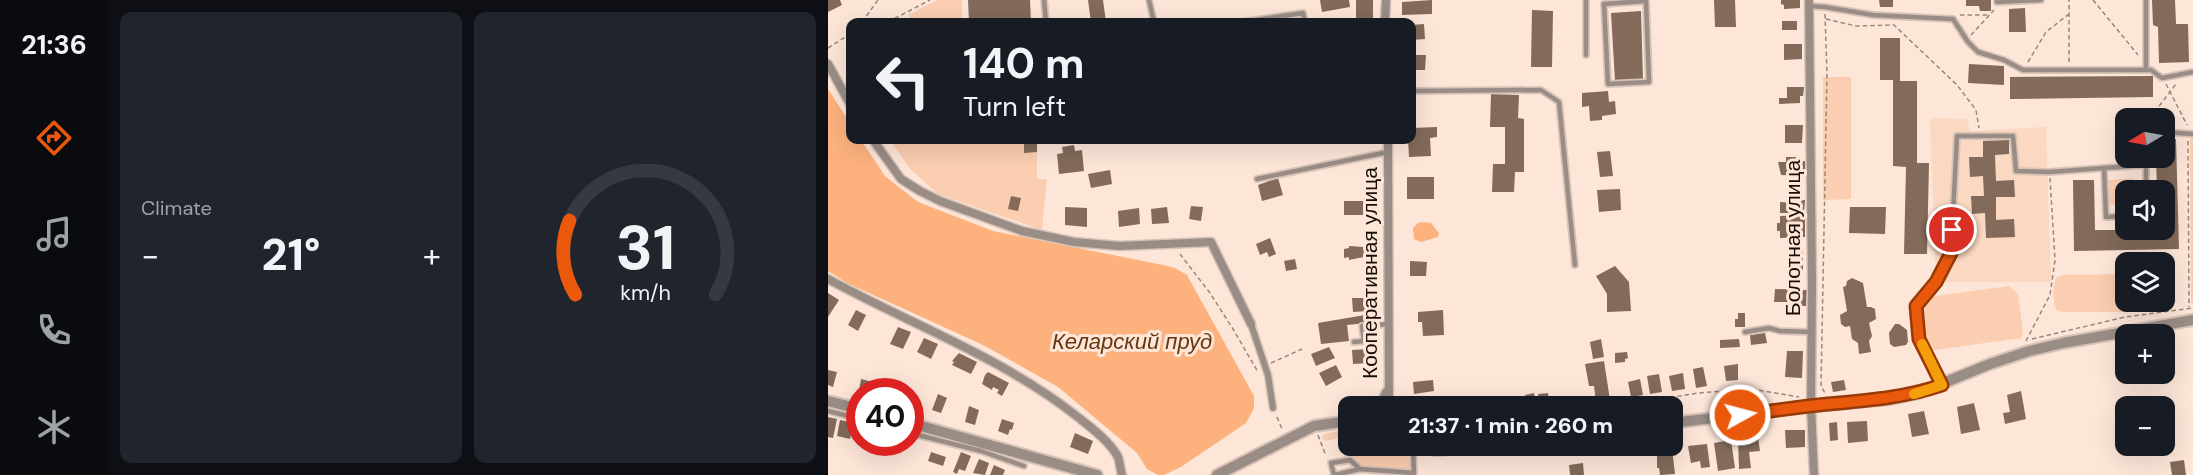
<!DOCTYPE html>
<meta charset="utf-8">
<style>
:root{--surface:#171b24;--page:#20242c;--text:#f1f3f6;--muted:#9ea1a6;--line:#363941;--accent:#ea580c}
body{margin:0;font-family:"DM Sans",sans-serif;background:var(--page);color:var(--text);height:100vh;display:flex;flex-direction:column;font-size:22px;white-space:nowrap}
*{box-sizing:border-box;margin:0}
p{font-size:20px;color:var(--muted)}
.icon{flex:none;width:33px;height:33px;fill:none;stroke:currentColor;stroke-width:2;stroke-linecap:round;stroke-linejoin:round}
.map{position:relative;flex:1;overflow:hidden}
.drawer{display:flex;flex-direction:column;gap:12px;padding:12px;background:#0d0f14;width:720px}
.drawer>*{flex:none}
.guide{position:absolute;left:18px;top:18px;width:570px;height:126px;border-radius:12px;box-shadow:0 6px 24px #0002;background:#171b24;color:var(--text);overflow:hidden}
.needle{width:39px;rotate:260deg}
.controls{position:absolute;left:1287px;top:108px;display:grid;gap:12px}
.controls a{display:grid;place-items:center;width:60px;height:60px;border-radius:12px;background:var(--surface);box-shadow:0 6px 24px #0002;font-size:30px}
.speed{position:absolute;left:18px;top:378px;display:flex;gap:12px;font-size:30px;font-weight:700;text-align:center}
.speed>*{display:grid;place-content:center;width:78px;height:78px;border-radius:50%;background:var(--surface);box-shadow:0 6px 24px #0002;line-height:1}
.speed .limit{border:9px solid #d22;background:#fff;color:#111}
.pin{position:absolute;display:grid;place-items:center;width:51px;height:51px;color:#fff;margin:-26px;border:3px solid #fff;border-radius:50%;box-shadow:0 2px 6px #0007}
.me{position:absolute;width:66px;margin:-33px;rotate:83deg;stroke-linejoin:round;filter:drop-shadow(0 0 4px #0008)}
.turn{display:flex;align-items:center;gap:21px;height:126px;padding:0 18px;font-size:27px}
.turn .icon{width:78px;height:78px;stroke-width:2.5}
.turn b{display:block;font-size:42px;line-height:51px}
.big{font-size:45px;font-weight:800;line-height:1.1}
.drawer .card{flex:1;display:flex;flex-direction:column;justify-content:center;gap:9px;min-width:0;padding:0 21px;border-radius:12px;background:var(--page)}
.drawer .dial{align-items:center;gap:0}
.dial svg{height:156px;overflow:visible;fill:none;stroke:var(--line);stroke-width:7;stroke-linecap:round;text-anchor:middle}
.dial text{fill:var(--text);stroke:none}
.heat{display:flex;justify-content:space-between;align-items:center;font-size:33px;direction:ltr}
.drawer .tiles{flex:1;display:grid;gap:12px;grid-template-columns:repeat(2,1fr)}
.trip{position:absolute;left:510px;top:396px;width:345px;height:60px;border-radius:12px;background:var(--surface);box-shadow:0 6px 24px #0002;font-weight:800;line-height:60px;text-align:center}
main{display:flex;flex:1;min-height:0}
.dock{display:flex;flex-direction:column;width:108px;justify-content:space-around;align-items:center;background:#090b0e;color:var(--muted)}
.dock .icon{width:42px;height:42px}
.dock .selected{color:var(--accent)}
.dock b{font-size:27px;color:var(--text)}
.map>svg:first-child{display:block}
.built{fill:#fbd8c1}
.green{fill:#fbceb1}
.water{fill:#fdb27e}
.building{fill:#836a5a}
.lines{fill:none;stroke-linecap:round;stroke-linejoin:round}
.service-casing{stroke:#d8c3b7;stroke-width:8}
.pedestrian-casing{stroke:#d8c3b7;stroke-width:9}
.minor-casing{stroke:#d8c3b7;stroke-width:11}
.tertiary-casing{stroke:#d8c3b7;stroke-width:14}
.path{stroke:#97877c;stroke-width:1.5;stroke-dasharray:4.5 3;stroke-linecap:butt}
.service{stroke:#998d86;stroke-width:4.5}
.pedestrian{stroke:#998d86;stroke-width:6}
.minor{stroke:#998d86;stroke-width:8}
.tertiary{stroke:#998d86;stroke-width:10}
.route-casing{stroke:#983908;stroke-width:15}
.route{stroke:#ea580c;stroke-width:10}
.slow{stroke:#f59e0b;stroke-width:10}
.labels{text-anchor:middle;stroke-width:6;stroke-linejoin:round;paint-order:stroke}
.street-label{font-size:21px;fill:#160d07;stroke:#fde6d8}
.water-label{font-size:22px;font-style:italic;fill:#663610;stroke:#fde6d8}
</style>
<main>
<nav class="dock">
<b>21:36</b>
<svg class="icon selected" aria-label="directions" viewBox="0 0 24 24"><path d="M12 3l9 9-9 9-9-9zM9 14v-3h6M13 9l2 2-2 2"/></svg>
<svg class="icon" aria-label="music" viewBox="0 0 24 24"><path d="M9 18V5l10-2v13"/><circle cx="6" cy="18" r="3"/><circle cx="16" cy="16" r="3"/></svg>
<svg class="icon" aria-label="phone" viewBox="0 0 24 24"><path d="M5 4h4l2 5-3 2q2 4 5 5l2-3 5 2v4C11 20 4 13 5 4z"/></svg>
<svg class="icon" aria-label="climate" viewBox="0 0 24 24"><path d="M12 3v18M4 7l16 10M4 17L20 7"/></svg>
</nav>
<section class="drawer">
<div class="tiles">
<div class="card"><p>Climate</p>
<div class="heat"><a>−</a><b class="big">21°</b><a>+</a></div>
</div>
<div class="card dial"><svg viewBox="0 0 100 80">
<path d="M14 69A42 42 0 1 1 86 69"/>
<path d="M14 69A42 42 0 0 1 11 31" stroke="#ea580c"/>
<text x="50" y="56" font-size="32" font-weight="700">31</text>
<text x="50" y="72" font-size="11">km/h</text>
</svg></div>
</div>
</section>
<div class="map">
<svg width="1365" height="475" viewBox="0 0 1365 475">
<rect width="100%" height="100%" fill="#fde6d8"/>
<!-- built -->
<path class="built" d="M1102 118 1139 119 1142 131 1218 127 1223 282H1108Z"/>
<!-- green -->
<path class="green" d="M109 0H134V22H84L80 15Z
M995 77H1023V199L995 200Z
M1362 137H1365V303H1363Z
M62 140H196V152H209V179H219L214 230 110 194 82 169Z
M1306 178V190H1298L1297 204 1282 205 1280 180Z
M1297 274 1298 302H1318L1314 309 1309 312H1234L1229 310C1224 301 1225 287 1228 278L1234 275Z
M1181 286 1190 294 1195 332 1193 338 1107 350 1102 349 1098 344C1096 329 1087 306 1100 297Z
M517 429H520V446H563L582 458V471L534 467 522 457H517L512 438 496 441 494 435Z"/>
<!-- water -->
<path class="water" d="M0 89 22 123V140H33L57 176 90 202 165 231 335 265 347 268 359 275 426 396V408L418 423 353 467 336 475H330L319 469 309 453 230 387 155 345 19 283 0 271Z
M596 222 603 223 611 233 610 237 593 242 586 239 585 228 590 223Z"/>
<!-- building -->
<path class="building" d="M0 0H12L14 5 0 12Z
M140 0H202L203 22H141Z
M260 0H275L278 22H263Z
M492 0H521L522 7 494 12Z
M528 0H545V22H528Z
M604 0V14L574 15V2Z
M886 0H907L908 27H887Z
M953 0H972V8L956 9V5L953 4Z
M1051 0H1065V7H1052Z
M1138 0H1163V11H1152L1151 6H1138Z
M1324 0H1347L1348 24H1360L1361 62 1331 63 1330 27 1325 25Z
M1197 8 1198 32H1181V9Z
M704 10 725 11 724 67H703Z
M813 11 815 80 787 81 783 13Z
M954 21H969V30H954Z
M596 24 597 39 584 40V25Z
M1052 38H1072V81H1089V163H1101L1099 254H1076L1078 167 1065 166V80H1052Z
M956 44H974V59L956 60Z
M584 55H598L597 70H584Z
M1141 64 1176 66V85L1140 83Z
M1325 76V97L1182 99V77Z
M959 87H976L975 96H972V103L951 104V98H959Z
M780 91 781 102 787 101 788 114 774 116V120L762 121 761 106 754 107V93Z
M663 94 691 95 690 118 696 119V172H687L686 192H664L665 164H677V127H662Z
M957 125H975L974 143H957Z
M609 127V137L602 138 603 156 581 157 580 140H584V128Z
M1336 139H1348L1351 249 1246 251 1245 180H1266L1267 230H1336V190H1329L1328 158H1336Z
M196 140H209V152L196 153Z
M1181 140V154L1167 155 1168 181 1186 180 1187 197H1168V220L1186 219 1187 237 1158 238 1157 213 1144 214 1143 196H1156L1155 176 1142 177 1141 157H1155V141Z
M246 145 247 151 254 150 256 171 231 174 229 154 235 153 234 147Z
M782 151 785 176 772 177 769 152Z
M958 157H968V161H977V176L953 175 950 162H958Z
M282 170 284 184 263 188 260 174Z
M579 177H606V199H579Z
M450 178 455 195 434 201 430 185Z
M792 189 793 210 771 212 769 190Z
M183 196 193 198 190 211 180 209Z
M965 200H977L976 213H952V202L965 203Z
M516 201H540L539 215H516Z
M363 206 375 207 373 221 361 219Z
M237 207 259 208V227L237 225Z
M339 207 341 223 324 224 323 209Z
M1022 207H1058L1057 234 1021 233Z
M311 208 312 224 291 227 290 211Z
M977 215V237L952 238V231H949V223H952V216Z
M442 238 448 254 441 257 439 252 432 255 428 244Z
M521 246 536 247V257L521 260V257L516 258V249L521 248Z
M965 252H975V270H960V260H965Z
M467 259 469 269 458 271 456 261Z
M582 261 599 262 598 276H582Z
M787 266 801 282 803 311 779 312V294L768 276Z
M1024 278 1035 283 1039 307H1043L1047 309 1048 319 1041 323 1044 336 1041 341 1043 352 1031 354 1030 343 1024 339 1022 326 1017 327 1013 324 1012 315 1019 311 1015 287 1018 286 1019 281Z
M947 289 979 290 978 306H969V302H946Z
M0 293 11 300 0 317Z
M524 298H540L541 311 525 312Z
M28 310 38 315 30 331 20 325Z
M615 310 616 335 595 336 594 322H590V312Z
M910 313H917V327H907V319H910Z
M537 315 538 323 519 325 521 341 493 344 490 323Z
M1067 324H1071L1079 330 1080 342 1078 345 1066 347 1062 344 1061 333Z
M70 327 83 332 75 349 62 344Z
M937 333 939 343 923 345 922 335Z
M96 338 110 344 103 359 89 352Z
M773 339 776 357 765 359 762 342Z
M911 339 912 347 892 348V340Z
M501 347 507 358 488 366 483 354Z
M540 349 541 363 525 364 524 350Z
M959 351H975L974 378 957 377Z
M799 352 800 358 797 359V362L787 363V353Z
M131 353 149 362 143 374 124 365 126 362 124 361Z
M776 361 782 400 768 402 766 386H761L757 364Z
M910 364V380L898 381 896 366Z
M508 365 514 377 498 386 491 373Z
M875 367 879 386 868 388 865 369Z
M0 370 9 372 5 387 0 385Z
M160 372 181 383 174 396 169 393 171 390 165 387 164 390 154 384 157 375Z
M855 373 857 389 844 391 841 376Z
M831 374 834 392 822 394 819 376Z
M33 379 49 383 47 392 31 390Z
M812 379 815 395 803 397 800 382Z
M605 380 606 391 586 394 585 382Z
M1016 380 1018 390 1005 392 1003 382Z
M1193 391 1198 419 1177 424 1175 413 1182 412 1179 395Z
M706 393 708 406H698L697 395Z
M720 393 722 406H712L710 394Z
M110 394 119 398 113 413 104 410Z
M663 396 665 406H645L644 399Z
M1146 403 1152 430 1133 434 1129 407Z
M141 406 151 410 147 425 137 422Z
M1096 411 1101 434 1084 437 1080 414Z
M0 417 9 419 5 438 0 437Z
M174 419 186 423 184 430 182 429 180 435 170 431Z
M12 420 26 423 22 439 9 436Z
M1039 421 1040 441 1020 443 1019 422Z
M1009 422 1010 440 1002 441 1001 423Z
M957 430H977V447L958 448Z
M247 433 265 441 260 454 242 447Z
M930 437 932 451 921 452 923 468 911 469 910 440Z
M903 440 907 468 890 471 886 443Z
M879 444 882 467 873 468 872 461 863 463 860 446Z
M844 448 847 474 832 475 831 468H829V450Z
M103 452 118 457 115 466 100 461Z
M133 452 143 456 137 471 131 469 129 474 125 472Z
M151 459 161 463 157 475 145 473Z
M1356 460 1358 475H1344L1342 462Z
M755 463 756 475H742L741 465Z
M166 465 177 470 175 475H162Z"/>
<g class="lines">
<defs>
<path id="service" d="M216 0 218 22
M321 0 326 22
M758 0V55
M818 0V1L821 82 780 84 776 4 818 1
M1169 0V2L1213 0
M981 6 997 7 1045 15 1125 19 1140 42 1150 52 1176 60 1195 70H1323L1334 78 1365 72
M414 22 475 13 477 22
M1318 70V0
M584 91 713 90 731 102 747 265
M1336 132 1365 134
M429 179 560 152
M1298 216 1278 217 1276 168 1318 165V190
M917 332 941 328 952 331 983 332
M526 342 536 341 534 326 560 324
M1113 382 1091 339 1088 306 1108 282 1123 253 1129 136H1185L1188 171 1221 172 1276 168
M0 411 32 419
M82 433 153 451 196 466
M506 475 503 463 522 460 532 469
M507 475 532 469 586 473 585 447"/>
<path id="pedestrian" d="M423 324 440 375 445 408"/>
<path id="minor" d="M981 0 984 283 983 406 986 475
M557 22 558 0
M0 64 22 104
M45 140 73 179 92 191 112 201 194 231 246 242 291 246 383 242 423 324
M560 140 561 406
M0 279C84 325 176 358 251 418 265 429 282 442 290 457 292 462 292 469 294 475
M550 406 553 404 558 392"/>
<path id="tertiary" d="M0 401 32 409
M82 423 269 475
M844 423 983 406 1062 399 1091 393 1162 364 1201 351 1235 343 1365 320
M583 446 609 450 666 446
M389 475 486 426 520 421"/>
</defs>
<!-- service casing -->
<use href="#service" class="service-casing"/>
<!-- pedestrian casing -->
<use href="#pedestrian" class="pedestrian-casing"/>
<!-- minor casing -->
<use href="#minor" class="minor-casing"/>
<!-- tertiary casing -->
<use href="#tertiary" class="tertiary-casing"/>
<!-- path -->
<path class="path" d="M1265 0 1310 55
M997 14 999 73 993 386 998 395
M1132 15H1161
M998 19 1028 26 1066 25 1129 85 1148 110 1151 128
M34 22 50 0
M60 22 102 0
M1143 35 1166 10
M0 48 22 34
M1200 62 1218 32 1241 14
M1241 62V0
M1338 84 1359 125
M1322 118 1348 84
M1360 141 1361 307
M1290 158 1298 150
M352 254 382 293 405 329 430 372
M1204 339 1297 317 1365 308
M1198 341 1222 295 1227 260 1222 178
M443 363 474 349
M790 406 870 393 923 389 971 397
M449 417 454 429
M490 435 498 456"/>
<!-- service -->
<use href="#service" class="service"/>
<!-- pedestrian -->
<use href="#pedestrian" class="pedestrian"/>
<!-- minor -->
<use href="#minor" class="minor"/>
<!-- tertiary -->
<use href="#tertiary" class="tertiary"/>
</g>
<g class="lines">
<defs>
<path id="route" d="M912 415C935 412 958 409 981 406 1028 401 1069 400 1114 385L1091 339 1088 306 1108 282 1123 253 1124 230"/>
</defs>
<!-- route casing -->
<use href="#route" class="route-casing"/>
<!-- route -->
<use href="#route" class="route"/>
<!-- slow -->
<path class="slow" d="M1086 394 1114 385 1094 344"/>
</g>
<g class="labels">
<!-- street labels -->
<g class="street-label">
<text transform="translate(965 238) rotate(-90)" y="7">Болотная улица</text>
<text transform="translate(542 273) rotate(-90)" y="7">Кооперативная улица</text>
</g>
<!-- water labels -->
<g class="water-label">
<text x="304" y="349">Келарский пруд</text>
</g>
</g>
</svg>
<div class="controls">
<a><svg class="needle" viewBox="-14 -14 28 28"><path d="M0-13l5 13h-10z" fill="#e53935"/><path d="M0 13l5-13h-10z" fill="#9ea1a6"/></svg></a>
<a><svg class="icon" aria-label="sound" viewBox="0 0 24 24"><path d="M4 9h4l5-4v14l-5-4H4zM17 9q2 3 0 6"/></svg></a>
<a><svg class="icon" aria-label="layers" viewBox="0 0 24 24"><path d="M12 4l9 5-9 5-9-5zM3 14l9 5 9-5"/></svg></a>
<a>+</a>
<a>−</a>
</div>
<div class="speed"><div class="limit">40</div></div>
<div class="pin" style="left:1124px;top:230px;background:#d93025"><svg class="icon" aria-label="arrive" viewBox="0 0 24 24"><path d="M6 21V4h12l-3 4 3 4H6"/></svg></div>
<svg class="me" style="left:912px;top:415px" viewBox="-20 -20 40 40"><circle r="17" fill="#ea580c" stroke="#fff" stroke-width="3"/><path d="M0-11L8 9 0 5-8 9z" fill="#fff"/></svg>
<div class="trip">21:37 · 1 min · 260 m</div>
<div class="guide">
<div class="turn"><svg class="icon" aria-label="left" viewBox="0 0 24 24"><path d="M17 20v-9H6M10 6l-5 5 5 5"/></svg><div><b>140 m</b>Turn left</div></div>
</div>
</div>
</main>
